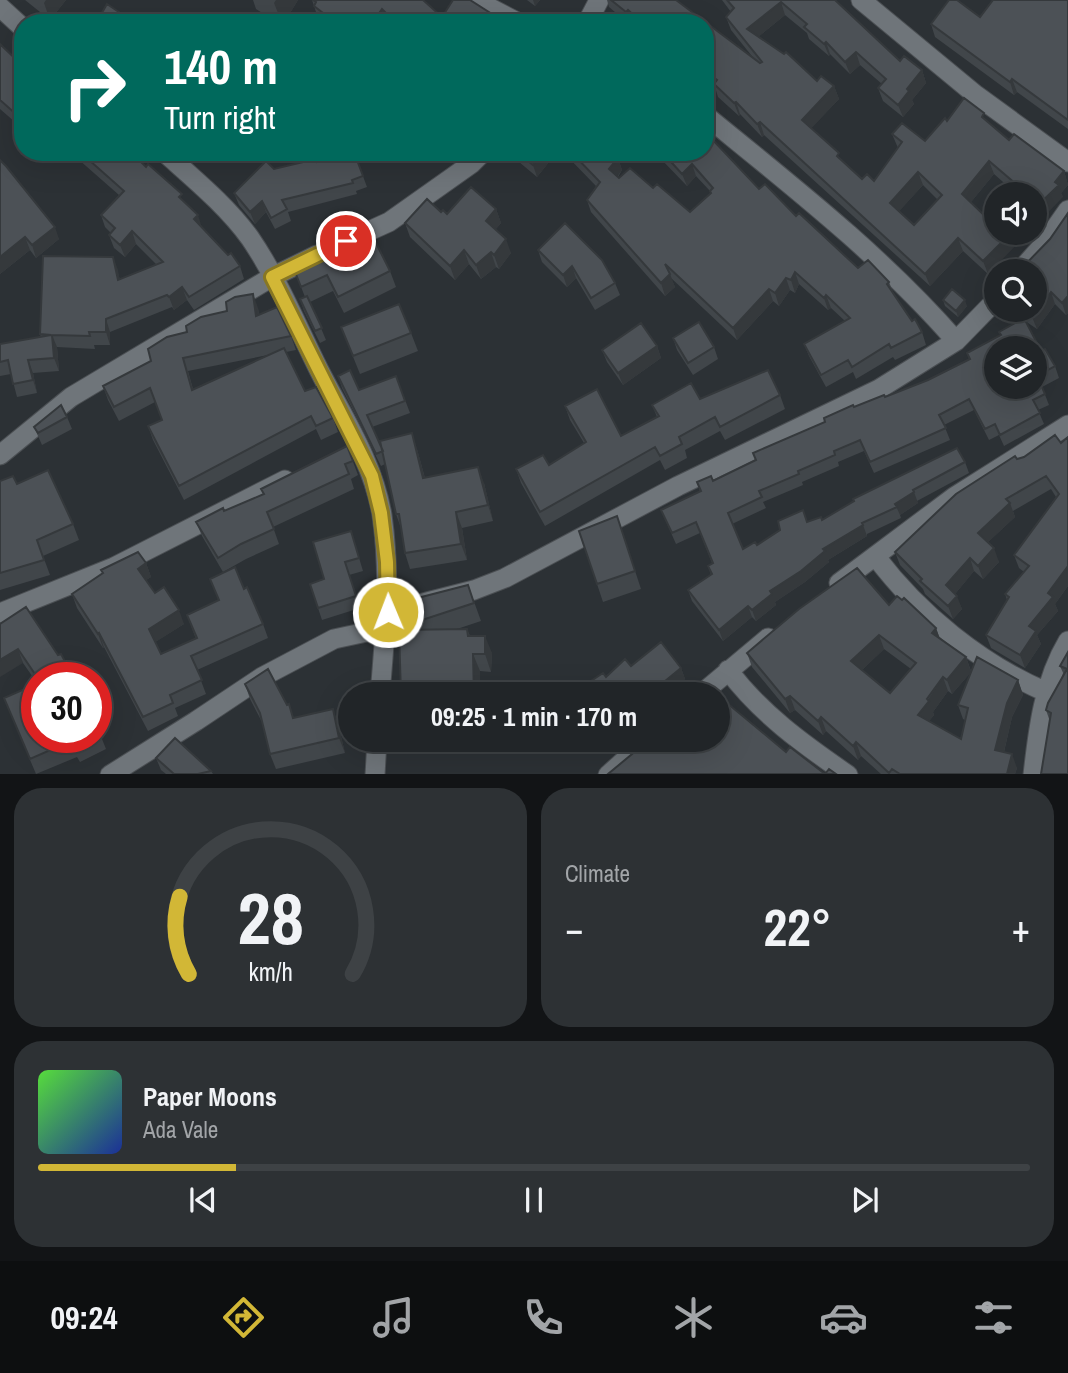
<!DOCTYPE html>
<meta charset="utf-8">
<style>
:root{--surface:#212528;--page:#2d3134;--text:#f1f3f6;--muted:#a2a5a8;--line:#3e4245;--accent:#d2b736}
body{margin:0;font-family:"Archivo Narrow",sans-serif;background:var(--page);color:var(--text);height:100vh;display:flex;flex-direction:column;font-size:26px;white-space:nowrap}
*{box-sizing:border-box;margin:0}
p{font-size:23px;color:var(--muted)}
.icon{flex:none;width:38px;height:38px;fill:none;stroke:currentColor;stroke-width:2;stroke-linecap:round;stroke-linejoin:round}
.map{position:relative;height:774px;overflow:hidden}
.drawer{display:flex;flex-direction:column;gap:14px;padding:14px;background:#121416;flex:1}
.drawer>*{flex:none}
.hud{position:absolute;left:14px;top:14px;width:700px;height:147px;border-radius:28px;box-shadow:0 7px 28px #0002,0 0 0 2px var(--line);background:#00695c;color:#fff;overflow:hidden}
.controls{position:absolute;left:984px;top:182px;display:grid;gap:14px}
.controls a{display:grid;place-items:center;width:63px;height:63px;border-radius:50%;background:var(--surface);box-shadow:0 7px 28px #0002,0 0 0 2px var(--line);font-size:35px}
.speed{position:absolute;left:21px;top:662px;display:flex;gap:14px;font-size:35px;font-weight:700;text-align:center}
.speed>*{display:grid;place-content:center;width:91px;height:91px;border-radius:50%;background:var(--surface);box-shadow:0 7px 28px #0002,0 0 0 2px var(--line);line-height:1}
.speed .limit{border:10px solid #d22;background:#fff;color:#111}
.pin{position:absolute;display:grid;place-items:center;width:60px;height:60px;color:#fff;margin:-30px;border:4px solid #fff;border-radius:50%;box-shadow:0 2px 7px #0007}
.me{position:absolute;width:77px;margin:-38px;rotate:359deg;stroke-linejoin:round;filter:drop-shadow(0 0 5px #0008)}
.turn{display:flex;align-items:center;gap:24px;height:147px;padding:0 35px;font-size:32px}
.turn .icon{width:91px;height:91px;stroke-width:2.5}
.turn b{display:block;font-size:49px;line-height:60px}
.big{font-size:52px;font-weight:800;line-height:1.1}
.drawer .tile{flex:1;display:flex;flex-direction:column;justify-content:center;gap:10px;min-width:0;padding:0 24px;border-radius:28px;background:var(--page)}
.drawer .dial{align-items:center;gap:0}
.dial svg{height:182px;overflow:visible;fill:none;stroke:var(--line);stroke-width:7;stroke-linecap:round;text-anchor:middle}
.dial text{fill:var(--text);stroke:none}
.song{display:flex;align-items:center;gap:21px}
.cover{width:84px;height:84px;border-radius:10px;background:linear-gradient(135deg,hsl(110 70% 55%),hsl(230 70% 35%))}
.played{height:7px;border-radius:4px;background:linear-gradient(90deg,var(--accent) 20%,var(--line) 20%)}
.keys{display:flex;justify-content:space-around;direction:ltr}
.heat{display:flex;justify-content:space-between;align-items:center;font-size:38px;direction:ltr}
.drawer .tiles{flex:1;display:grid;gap:14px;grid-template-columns:1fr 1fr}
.tile:last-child{grid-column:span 2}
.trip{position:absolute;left:338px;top:682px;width:392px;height:70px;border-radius:35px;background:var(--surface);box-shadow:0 7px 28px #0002,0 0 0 2px var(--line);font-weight:800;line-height:70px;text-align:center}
.menu{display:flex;height:112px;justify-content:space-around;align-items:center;background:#0d0f10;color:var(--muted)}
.menu .icon{width:49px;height:49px}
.menu .active{color:var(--accent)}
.menu b{font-size:32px;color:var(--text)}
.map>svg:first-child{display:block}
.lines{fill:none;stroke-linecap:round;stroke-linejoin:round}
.street-casing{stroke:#4b4f53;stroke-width:21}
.street{stroke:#6f757a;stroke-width:19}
.wall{fill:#41464a;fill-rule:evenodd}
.shaded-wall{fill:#35393c}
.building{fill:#4c5156;stroke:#35393c;stroke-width:2;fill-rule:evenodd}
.route-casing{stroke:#887723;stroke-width:18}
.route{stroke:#d2b736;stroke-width:12}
</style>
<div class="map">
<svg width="1068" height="775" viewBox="0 0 1068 775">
<rect width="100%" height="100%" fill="#2c3135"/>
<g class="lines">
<defs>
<path id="street" d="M475 0 519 23
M861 0 976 95 1068 162
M0 7 23 28
M587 23 599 0
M705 115C792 186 882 256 956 341
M164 152C194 179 227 206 250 238 278 279 297 326 319 370 343 417 373 462 382 515 391 579 385 632 380 695
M347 241 389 222 471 164 483 152
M1020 271 1044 244 1068 210
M0 455 71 397 272 277 317 255
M876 557C919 614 981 664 1046 692
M839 583 954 497 1068 425
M388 612 474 590 505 578 678 486 879 389 956 341 996 300
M0 613 114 567 285 480
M728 670C761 714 803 744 848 775
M700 695 768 638
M110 775 196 721 262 677 334 639 385 628
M375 775 377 740
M608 775 647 740
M1033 775C1038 729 1044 681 1068 641"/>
</defs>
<!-- street casing -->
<use href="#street" class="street-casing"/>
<!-- street -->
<use href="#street" class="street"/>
</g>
<!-- wall -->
<path class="wall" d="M25 0H66L50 20Z
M253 0H298L284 23H278L256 9Z
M312 0H423L442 17 506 23H322L319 21Z
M527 0H540L535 6Z
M607 0H676L755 60 731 30 726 17 731 12 722 0H835L900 61 922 70 926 83 912 100 914 104 903 117 883 101 878 88 882 84 860 65 850 74 830 54 829 56 809 39 807 33 785 15 758 37 817 81 834 86 839 99 811 128 842 160 862 179 874 181 898 148 892 134 925 141 947 121 987 122 1009 140 1064 171 1068 185 1061 193 1063 197 1011 189 994 174 971 202 988 274 963 251 930 286 764 135 762 137 740 114 739 116 718 97 715 87 705 80V23H628L609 7ZM923 185 938 200 914 225 899 211Z
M1068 0V129L1017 92 1014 95 935 37 931 24 980 17Z
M0 44 23 66V129L0 109Z
M76 152H131L185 203 202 227 228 255 240 266 244 279 194 310 187 300 174 310 172 307 110 332V345H94L95 349 57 347 59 371 33 373 37 393 17 397 11 374 0 376V344L41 337 40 334 113 257 120 280 157 265 136 244 125 257 114 248 109 235 111 233 105 227 101 215 119 195 78 159Z
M354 152 367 187 356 191 357 194 288 212 291 221 275 229 266 212 255 224 239 205 234 193 274 169 317 161Z
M507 152H557L537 177Z
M563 152H611L618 158 622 170 618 177 619 178 653 188 690 212 710 194V191L696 176 687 186 659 157 657 152H705L759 189 796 216 858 268 889 282 893 292 912 321 922 332 926 345 895 360 893 357 856 379 853 372 826 387 809 356 804 344 845 321 831 308 828 310 799 284 795 293 790 290 779 306 773 301 737 340 671 278 675 287 665 296 591 212 587 200 596 186Z
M0 160 59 239 36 258 30 250 0 274Z
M496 209 501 223 495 230 511 253 499 269 496 267 481 279 469 264 455 280 410 237 405 223 441 212 447 214Z
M1068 213V313L1066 315 1055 304 1037 329 1025 321 1041 351 1055 366 1059 378 1042 387 1049 405 1038 410 1044 424 1004 446 999 435 989 440 974 410 944 425 950 440 874 473 864 451 838 462 839 466 802 482 803 485 763 502 766 508 732 524 743 549 757 545 807 522 822 520 965 462 969 473 917 501 918 503 900 515 901 518 867 534V536L828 560 829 562 805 582 775 602 776 605 756 621 752 617 723 641 692 601 688 590 711 575 708 566 712 563 700 533 676 544 661 510 700 492 697 482 713 481 756 460 854 407 885 397 928 380 969 359 967 353 1001 336 999 332 1022 319 1012 312V310H1034L1050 239Z
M538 250 615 283 620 295 595 310 576 278 567 287 542 262Z
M292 264 390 271 396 287 344 313 333 291 310 302 326 340 320 343 304 311 300 299 305 297Z
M943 300 967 306 958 317 945 306Z
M258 308 259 315 291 336 296 350 286 352 305 391 333 418 338 432 321 440 316 429 184 500 153 440 148 426 162 421 155 402 119 421 108 400 103 386 151 361 187 332 227 311ZM268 355 193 389 188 371Z
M341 327 411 333 418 351 360 374Z
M673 338 714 347 718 359 693 375 677 350Z
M657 346 661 358 623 385 607 362 602 350Z
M338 376 359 390 396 376 410 413 372 427 382 448 417 449 425 478 484 483 493 521 462 528 467 560 410 569 405 553 401 528 396 514 385 464 381 466 342 388Z
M780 395 785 409 725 440 720 431 685 450 687 458 665 470 660 460 545 526 521 483 516 469 549 465 584 443 570 420 565 406 621 436 657 417 652 405 700 399Z
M67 417 72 429 42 445 34 427Z
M1068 437V586L1055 604 1058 611 1037 635 1041 644 1025 668 991 648 986 635 1007 600 1005 594 1024 572 1019 568 1014 555 1056 497 1051 489 1013 511 1015 517 988 542 999 562 983 579 974 571 955 594 962 609 953 619 925 594 923 589 900 565 895 552 1017 459 1061 443Z
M347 446 358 475 351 479 354 489 273 527 279 544 246 559 223 572 202 536 196 522 224 511 263 494Z
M0 481 17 484 73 524 79 540 43 556 50 575 0 590Z
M617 516 641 589 603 602 597 584Z
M351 531 363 571 349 575 360 608 322 620 310 584 324 579Z
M146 563 151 577 146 580 155 593 184 624 155 642 161 654 196 639 187 615 219 601 210 579 244 589 263 624 268 638 197 670 206 694 175 708 178 716 148 731 104 647 103 648 77 608 72 594Z
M468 585 481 621 454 630 467 629 470 636 492 653 491 672 480 671V695H401L415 630 406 601Z
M889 605 936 628 940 639 966 657 971 671 1018 680 1023 695 1012 717 1004 752 1017 768 1015 774H881L861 756 858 760 826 731 823 735 795 710 790 713 752 667 747 653ZM884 649 911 669 890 693 862 670ZM971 672 958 705 963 719 965 720 961 739 929 721 934 715 933 712 948 691 952 694Z
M0 624 58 655 68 667 71 677H37V683L23 663Z
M1068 652V774L1046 710 1064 675 1060 666Z
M631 666 681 668 685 679 666 695H597L591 681Z
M245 684 294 718 333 709 338 724 345 753 276 769 270 754 262 722 250 699Z
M4 698 37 737H96V724L106 749 80 762 77 757 36 774Z
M156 758 211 771 213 774H166L161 770Z"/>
<!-- shaded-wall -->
<path class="shaded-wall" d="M46 0H66L50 20 44 3Z
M276 0H298L284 23H282L274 3Z
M533 0H540L535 6Z
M781 2 785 15 752 42 747 29Z
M382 9 386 23H372Z
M628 10 633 23H630L626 12Z
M826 42 830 54 829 56 824 44Z
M856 52 860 65 850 74 845 62Z
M922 70 926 83 912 100 914 104 903 117 898 105 907 89Z
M1012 79 1017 92 1014 95 1010 82Z
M834 86 839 99 807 133 802 120Z
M736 102 740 114 739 116 734 103Z
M23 111V129L18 116Z
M760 122 764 135 762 137 757 124Z
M542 152H557L537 177 533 165Z
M618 158 622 170 614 181 609 169Z
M989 161 994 174 967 207 962 194Z
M692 164 696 176 687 186 682 174Z
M1064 171 1068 185 1061 193 1063 197 1034 227V209Z
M918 172 923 185 895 216 890 203Z
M262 201 266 212 255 224 250 212Z
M496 209 501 223 491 235 486 221Z
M198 215 202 228 194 219Z
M55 227 59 239 36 258 32 245Z
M132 231 136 244 125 257 120 245Z
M1011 233H1028L988 274 983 261Z
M25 237 30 250 0 274V257Z
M958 238 963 251 930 286 925 274Z
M506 239 511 253 499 269 494 255Z
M464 250 469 264 455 280 450 266Z
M491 252 496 267 481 279 476 265Z
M113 257 118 270 122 293 118 280Z
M572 266 576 278 567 287 563 275Z
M795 272 799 284 795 293 791 280Z
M670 274 675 287 665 296 661 283Z
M786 278 790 290 779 306 775 293Z
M182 287 187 300 174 310 169 297Z
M769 289 773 301 737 340 733 328Z
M1051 292 1055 304 1037 329 1032 317Z
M253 294 258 308 261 330 256 316Z
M826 295 831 308 828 310 824 298Z
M1068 296V313L1066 315 1062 303Z
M965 300 967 306 958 317 956 311Z
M106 319 110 332V345L106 332Z
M52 335 57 347 59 371 54 358Z
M657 346 661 358 623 385 618 373Z
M28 360 33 373 37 393 33 380Z
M412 433 417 449 429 494 423 478Z
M478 467 484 483 493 521 488 505Z
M914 492 918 503 900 515 895 504Z
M1010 503 1015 517 983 547 978 533Z
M456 512 462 528 467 560 461 544Z
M863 525 867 536 828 560 829 562 805 582 775 602 776 605 756 621 752 610 770 591 823 549Z
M994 548 999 562 983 579 978 566Z
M970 558 974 571 951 599 946 585Z
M146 563 151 577 143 582 138 569Z
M1068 566V586L1055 604 1058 611 1037 635 1041 644 1025 668 1020 655 1029 626 1048 593Z
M957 596 962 609 953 619 948 606Z
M748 606 752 617 723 641 719 630Z
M179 610 184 624 154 643 149 629Z
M936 628 941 642 932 633Z
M99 633 104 647 103 648 98 634Z
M879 635 884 649 857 675 851 661Z
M485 636 492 653 491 672 485 654Z
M18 649 23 663 0 677V660Z
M473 654 480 671V695H474Z
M966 657 971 672 952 694 947 680Z
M681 668 685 679 666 695H653V691Z
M943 677 948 691 933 712 934 715 923 729 918 715Z
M1018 680 1023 695 1012 717 1001 764 995 750 1007 703Z
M790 696 795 710 790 713 785 699Z
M333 709 338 724 345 753 339 738Z
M821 717 826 731 823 735 818 721Z
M856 742 861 756 858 760 853 746Z
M1012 754 1017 768 1015 774H1007Z"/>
<!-- building -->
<path class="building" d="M313 0H423L442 17 453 0H470L506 23H396L382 9 372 23H336L314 6 316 2Z
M611 0H676L760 63 762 62 726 17 734 8 727 0H835L900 61 904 56 922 70 907 89 909 91 898 105 878 88 886 79 856 52 845 62 826 42 824 44 804 27 807 24 781 2 747 29 784 54 786 52 817 81 821 76 834 86 802 120 839 153 837 156 862 179 867 174 874 181 902 142 892 134 902 123 925 141 945 118 947 121 964 98 984 113 982 117 1009 140 1014 134 1064 171 1055 182 1059 185 1034 209V194H1006L1016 184 989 161 962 194 985 216 996 205V233H1011L983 261 958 238 925 274 760 122 757 124 736 102 734 103 714 84 717 80 705 71V23H642L628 10 626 12ZM918 172 942 195 914 225 890 203Z
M949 0H957L980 17 993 0H1068V120L1012 79 1010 82 931 24Z
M107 4 135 23H96Z
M0 44 23 66V111L18 116 0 100Z
M711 138 759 189 765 184 796 216 799 213 858 268 868 260 889 282 887 284 912 321 915 319 922 332 891 348 889 344 852 367 848 360 821 375 804 344 850 318 826 295 824 298 795 272 791 280 786 278 775 293 769 289 733 328 665 264 670 274 661 283 587 200 600 182 571 152H611L618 158 609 169 619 178 630 168 653 188 657 184 690 212 711 193 710 191 713 188 692 164 682 174 662 152H705V142Z
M80 152H131L146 167 148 164 182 194 179 197 198 215 194 219 228 255 231 253 240 266 189 297 182 287 169 297 167 295 106 319V332H89L90 336 52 335 54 358 28 360 33 380 13 384 8 360 0 362V344L51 335 40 334 43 256 113 257 118 280 163 262 132 231 120 245 109 235 115 228 101 215 124 191Z
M342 152H354L363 176 352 180 353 183 282 200 287 209 271 218 262 201 250 212 234 193 266 161 274 169 316 159 317 162Z
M517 152H542L533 165Z
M0 160 6 166 55 227 32 245 25 237 0 257Z
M471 187 496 209 486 221 506 239 494 255 491 252 476 265 464 250 450 266 405 223 427 199 441 212 443 210 447 214Z
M1068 213V296L1062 303 1051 292 1032 317 1022 310H1034V271L1020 270 1050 239Z
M565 223 602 260 615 283 591 298 572 266 563 275 538 250Z
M368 227 390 271 338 297 327 275 301 287 292 264Z
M952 289 965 300 956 311 943 300Z
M253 294 256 316 277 307 291 336 183 358 192 390 284 348 305 391 316 387 333 418 316 426 311 416 179 486 148 426 162 420 150 388 114 407 103 386 151 361 148 349 167 337 187 332 186 326 201 317 227 311 226 302 235 297Z
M307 296 322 328 315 331 300 299Z
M399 304 411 333 353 356 341 327Z
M1024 318 1041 351 1045 349 1055 366 1037 376 1045 394 1033 400 1040 413 1000 435 995 424 985 429 969 399 939 415 946 428 870 462 860 440 834 451 835 455 798 471 799 474 759 491 762 497 728 513 743 549 755 542 757 545 780 530 778 521 803 510 807 522 821 517 822 520 854 501 853 499 957 448 965 462 913 490 914 492 895 504 897 507 862 523 863 525 823 549 825 551 801 571 770 591 772 594 752 610 748 606 719 630 688 590 712 574 708 566 713 563 696 522 672 533 661 510 701 491 697 482 711 476 713 481 756 460 753 453 825 422 824 418 853 405 854 407 884 395 885 397 928 380 970 359 967 353 1001 335 999 332ZM996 348H1034V387H996Z
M699 322 714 347 688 363 673 338Z
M641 323 657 346 618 373 602 350Z
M350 370 359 390 396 376 405 401 367 415 383 451 376 454 338 376Z
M768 370 780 395 720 427 715 417 679 437 682 444 660 456 655 447 540 512 516 469 543 455 549 465 586 442 565 406 597 389 621 436 659 416 652 405 691 383 700 399Z
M61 405 67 417 38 433 34 427Z
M412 433 423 478 478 467 488 505 456 512 461 544 405 553 399 514H396L380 441Z
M1055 435 1061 443 1068 437V566L1048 593 1053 597 1029 626 1036 631 1020 655 986 635 1009 597 1005 594 1029 566 1014 555 1059 494 1046 476 1006 499 1010 503 978 533 994 548 978 566 970 558 946 585 957 596 948 606 920 581 922 579 895 552 956 494 1015 456 1017 459 1024 457Z
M347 446 353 461 345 464 349 474 267 512 274 529 241 544 218 558 196 522 223 508 224 511 264 494 261 489Z
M48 470 73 524 37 540 44 560 0 573V481L13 476 17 484Z
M617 516 635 571 597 584 579 531Z
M351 531 359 558 345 562 356 596 318 608 310 584 324 579 313 542Z
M138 552 146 563 138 569 155 593 164 587 179 610 149 629 161 654 197 638 187 615 219 600 210 579 235 567 244 589 247 587 263 624 191 656 202 680 170 695 173 703 143 717 99 633 98 634 72 594 103 573 101 570Z
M857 568 889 605 897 596 902 600 904 598 936 628 932 633 966 657 947 680 943 677 927 699 929 701 918 715 961 739 968 708 958 705 977 657 1018 680 1007 703 995 750 1012 754 1007 774H900L892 769 889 773 856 742 853 746 821 717 818 721 790 696 785 699 747 653 799 609ZM879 635 916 663 890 693 851 661Z
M468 585 474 603 413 623 406 601Z
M26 607 58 655 61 654 68 667 47 677H37L18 649 0 660V624Z
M467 629 468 636H485V654H473L474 695H401L399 630Z
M661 642 681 668 653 691V695H615L612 691 607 695H602L591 681 603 673 606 677 625 659 631 666Z
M1068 652V774H1041L1051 713 1046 710 1048 703 1067 669 1060 666Z
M268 669 287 705 289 704 293 718 333 709 339 738 270 754 260 713 245 684Z
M36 684 37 737H93L74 746 71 741 30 759 4 698Z
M706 689 712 695H693L698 694Z
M718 700 724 706 727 703 786 752 790 747 825 774 829 769 836 774H608L649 740H718Z
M96 724 100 733 96 735Z
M175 738 211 771 198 774H174L156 758Z"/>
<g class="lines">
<defs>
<path id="route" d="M346 241 272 277 372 476 381 513 387 562 388 612"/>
</defs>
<!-- route casing -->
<use href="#route" class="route-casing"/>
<!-- route -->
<use href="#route" class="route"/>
</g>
</svg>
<div class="controls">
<a><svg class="icon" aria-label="sound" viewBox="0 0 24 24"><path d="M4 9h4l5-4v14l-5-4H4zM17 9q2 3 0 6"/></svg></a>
<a><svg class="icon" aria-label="search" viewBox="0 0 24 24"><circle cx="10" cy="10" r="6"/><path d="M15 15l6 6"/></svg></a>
<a><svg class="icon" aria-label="layers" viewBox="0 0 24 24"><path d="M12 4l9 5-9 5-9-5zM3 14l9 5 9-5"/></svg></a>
</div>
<div class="speed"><div class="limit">30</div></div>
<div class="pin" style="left:346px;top:241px;background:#d93025"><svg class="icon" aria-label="arrive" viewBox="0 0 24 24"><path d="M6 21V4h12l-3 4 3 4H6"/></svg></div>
<svg class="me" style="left:388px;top:612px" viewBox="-20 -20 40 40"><circle r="17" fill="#d2b736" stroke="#fff" stroke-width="3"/><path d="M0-11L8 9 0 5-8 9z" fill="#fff"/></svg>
<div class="trip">09:25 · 1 min · 170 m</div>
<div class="hud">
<div class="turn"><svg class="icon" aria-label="right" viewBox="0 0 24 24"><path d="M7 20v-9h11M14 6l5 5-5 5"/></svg><div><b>140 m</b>Turn right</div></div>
</div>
</div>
<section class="drawer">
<div class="tiles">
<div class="tile dial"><svg viewBox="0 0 100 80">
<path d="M14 69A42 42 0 1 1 86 69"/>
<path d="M14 69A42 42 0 0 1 10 35" stroke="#d2b736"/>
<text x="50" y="56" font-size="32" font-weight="700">28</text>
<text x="50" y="72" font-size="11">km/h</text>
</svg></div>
<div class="tile"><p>Climate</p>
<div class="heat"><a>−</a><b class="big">22°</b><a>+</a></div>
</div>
<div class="tile">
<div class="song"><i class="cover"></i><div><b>Paper Moons</b><p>Ada Vale</p></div></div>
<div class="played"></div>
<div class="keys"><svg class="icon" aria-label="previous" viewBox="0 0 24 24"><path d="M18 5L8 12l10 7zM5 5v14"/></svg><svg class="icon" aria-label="pause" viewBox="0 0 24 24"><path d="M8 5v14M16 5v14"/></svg><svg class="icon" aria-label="next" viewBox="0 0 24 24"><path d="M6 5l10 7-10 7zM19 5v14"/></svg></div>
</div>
</div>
</section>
<nav class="menu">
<b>09:24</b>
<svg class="icon active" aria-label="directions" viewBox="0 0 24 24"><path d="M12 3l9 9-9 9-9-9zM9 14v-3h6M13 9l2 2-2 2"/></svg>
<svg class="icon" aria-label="music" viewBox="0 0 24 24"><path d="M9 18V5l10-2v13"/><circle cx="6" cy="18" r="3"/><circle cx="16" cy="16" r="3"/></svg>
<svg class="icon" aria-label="phone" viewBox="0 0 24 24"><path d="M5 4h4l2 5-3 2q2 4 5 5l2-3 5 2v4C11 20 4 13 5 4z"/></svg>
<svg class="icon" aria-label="climate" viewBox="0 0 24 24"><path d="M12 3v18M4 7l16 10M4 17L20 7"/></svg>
<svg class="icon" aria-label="car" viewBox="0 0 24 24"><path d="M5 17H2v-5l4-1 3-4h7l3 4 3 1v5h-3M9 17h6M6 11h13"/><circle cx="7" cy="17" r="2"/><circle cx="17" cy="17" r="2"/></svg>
<svg class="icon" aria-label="filters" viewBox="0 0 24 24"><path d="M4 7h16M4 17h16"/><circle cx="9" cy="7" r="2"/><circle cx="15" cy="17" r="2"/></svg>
</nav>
